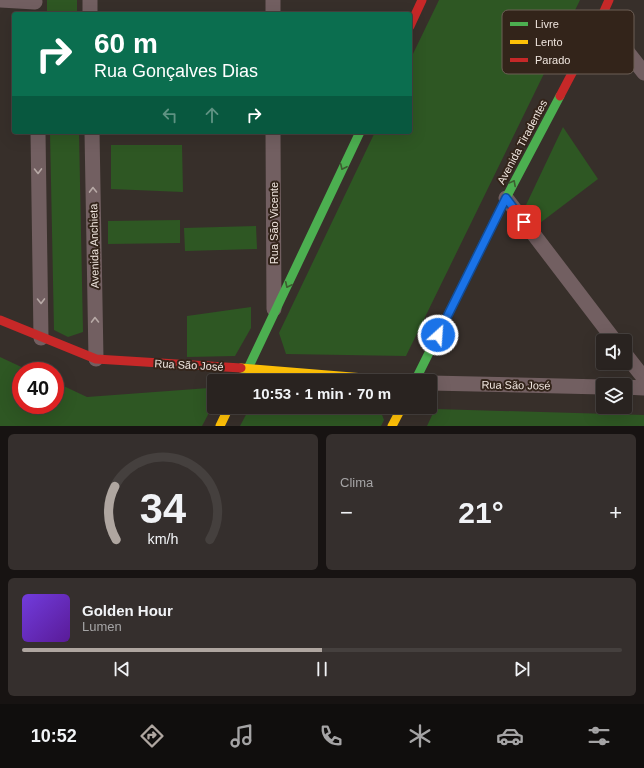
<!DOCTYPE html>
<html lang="pt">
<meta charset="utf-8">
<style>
:root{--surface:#292320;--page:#352f2d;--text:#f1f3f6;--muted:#a5a4a5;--line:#45403e;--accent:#afa6a0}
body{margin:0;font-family:Arial,sans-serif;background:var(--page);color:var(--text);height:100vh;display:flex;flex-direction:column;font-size:15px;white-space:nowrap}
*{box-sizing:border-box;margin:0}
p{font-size:13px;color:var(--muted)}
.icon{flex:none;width:22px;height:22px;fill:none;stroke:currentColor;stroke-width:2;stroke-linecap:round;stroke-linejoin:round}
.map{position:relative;height:426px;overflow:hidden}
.panel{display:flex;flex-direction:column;gap:8px;padding:8px;background:#171312;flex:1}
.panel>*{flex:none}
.guide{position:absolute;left:12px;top:12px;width:400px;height:122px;border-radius:4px;box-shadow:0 4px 16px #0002,0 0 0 1px var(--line);background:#0b6e4f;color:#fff;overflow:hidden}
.buttons{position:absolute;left:596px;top:334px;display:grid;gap:8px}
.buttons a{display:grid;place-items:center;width:36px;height:36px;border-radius:4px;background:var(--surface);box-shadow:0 4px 16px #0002,0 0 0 1px var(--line);font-size:20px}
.speed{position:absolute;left:12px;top:362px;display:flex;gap:8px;font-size:20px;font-weight:700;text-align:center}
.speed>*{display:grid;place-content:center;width:52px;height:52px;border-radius:50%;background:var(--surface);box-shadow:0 4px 16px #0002,0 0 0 1px var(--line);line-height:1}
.speed .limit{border:6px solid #d22;background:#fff;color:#111}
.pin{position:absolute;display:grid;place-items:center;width:34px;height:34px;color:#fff;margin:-17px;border-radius:8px;box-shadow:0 2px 6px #0006}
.me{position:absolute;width:44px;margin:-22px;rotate:26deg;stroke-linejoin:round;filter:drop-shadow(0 0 3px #0008)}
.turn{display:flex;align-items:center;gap:14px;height:84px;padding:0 16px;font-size:18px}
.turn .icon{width:52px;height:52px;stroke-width:2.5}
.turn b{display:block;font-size:28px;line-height:34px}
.lanes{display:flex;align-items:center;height:38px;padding:0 16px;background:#0003;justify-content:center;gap:20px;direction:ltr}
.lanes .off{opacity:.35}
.big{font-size:30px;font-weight:700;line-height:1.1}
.panel .widget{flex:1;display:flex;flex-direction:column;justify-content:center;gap:6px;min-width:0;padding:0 14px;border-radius:6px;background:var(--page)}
.panel .dial{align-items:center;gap:0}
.dial svg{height:104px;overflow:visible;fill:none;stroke:var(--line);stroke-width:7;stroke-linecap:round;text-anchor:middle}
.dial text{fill:var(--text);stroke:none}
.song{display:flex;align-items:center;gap:12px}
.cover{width:48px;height:48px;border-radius:6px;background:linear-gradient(135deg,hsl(260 70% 55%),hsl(270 70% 35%))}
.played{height:4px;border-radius:2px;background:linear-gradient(90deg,var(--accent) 50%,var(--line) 50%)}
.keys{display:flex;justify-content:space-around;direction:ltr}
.heat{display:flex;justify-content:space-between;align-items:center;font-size:22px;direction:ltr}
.panel .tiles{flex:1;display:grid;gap:8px;grid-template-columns:1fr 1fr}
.widget:last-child{grid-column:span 2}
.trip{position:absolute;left:207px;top:374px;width:230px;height:40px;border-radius:4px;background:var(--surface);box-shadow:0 4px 16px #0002,0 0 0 1px var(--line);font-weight:700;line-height:40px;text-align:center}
.dock{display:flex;height:64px;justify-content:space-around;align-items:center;background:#100e0d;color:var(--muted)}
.dock .icon{width:28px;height:28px}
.dock .active{color:var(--accent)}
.dock b{font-size:18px;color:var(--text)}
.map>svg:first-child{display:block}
.green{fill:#2e5723}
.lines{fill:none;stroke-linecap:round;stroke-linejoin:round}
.street{stroke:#725f61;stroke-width:15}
.fast{stroke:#4caf50;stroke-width:9}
.slow{stroke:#ffc107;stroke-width:9}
.jam{stroke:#c62828;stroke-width:9}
.oneway{stroke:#3d5c30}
.oneway2{stroke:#b7a9a6}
.route-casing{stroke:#114b97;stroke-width:10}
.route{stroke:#1a73e8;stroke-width:7}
.labels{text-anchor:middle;stroke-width:4;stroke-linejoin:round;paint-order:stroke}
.street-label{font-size:11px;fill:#f0e6df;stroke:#33241a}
.key{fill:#33241a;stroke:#6c5e55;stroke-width:1}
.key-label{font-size:11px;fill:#f0e6df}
</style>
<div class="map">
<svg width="644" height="426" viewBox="0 0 644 426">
<rect width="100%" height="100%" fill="#372f2a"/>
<!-- green -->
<path class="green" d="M47 0H77V14H47Z
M439 0H580L406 356 286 354 279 333 375 132H410V60Z
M563 127 598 179 540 223 526 205Z
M50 132H79L83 332 68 337 54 330Z
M111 145H182L183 192 111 189Z
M180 220V243L108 244V221Z
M256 226 257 249 185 251 184 228Z
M251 307V328L235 356 187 357V316Z
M0 357 30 371H21V405H55V382L87 397 209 388 210 411 202 426H0Z
M250 407H379L384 420 381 426H240Z
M435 409 644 415V426H427Z"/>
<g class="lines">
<!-- street -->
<path class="street" d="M0 0 35 2
M90 0V14
M273 0V14
M601 18 644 73
M38 132 41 338
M92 132 96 359
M273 132 274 309
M506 198 615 341
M625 354 644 378
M430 383 603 387
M625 387 644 388"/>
<!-- fast -->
<path class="fast" d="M243 379 360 132
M415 381 506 198 560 96"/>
<!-- slow -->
<path class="slow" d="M241 368 401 381
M220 426 229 407
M392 426 402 407"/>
<!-- jam -->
<path class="jam" d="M410 26 422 0
M560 96 601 18 609 0
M0 320 96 359 241 368"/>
</g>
<!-- one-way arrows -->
<defs><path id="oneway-chevron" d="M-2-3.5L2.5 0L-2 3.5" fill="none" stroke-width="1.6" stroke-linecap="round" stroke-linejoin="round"/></defs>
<g class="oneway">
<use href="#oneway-chevron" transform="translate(343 167) rotate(115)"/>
<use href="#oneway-chevron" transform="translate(513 183) rotate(-62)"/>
<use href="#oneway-chevron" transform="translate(288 285) rotate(115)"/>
</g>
<g class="oneway2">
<use href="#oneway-chevron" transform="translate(38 171) rotate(89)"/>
<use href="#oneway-chevron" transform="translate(93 190) rotate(-91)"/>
<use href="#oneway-chevron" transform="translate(41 301) rotate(89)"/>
<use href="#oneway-chevron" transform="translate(95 320) rotate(-91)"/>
</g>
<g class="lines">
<defs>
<path id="route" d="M438 335 506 198 524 222"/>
</defs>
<!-- route casing -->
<use href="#route" class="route-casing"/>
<!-- route -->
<use href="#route" class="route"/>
</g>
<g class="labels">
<!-- street labels -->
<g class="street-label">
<text transform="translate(522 142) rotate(-62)" y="4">Avenida Tiradentes</text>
<text transform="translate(274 223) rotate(-90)" y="4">Rua São Vicente</text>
<text transform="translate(94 246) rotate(-91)" y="4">Avenida Anchieta</text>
<text transform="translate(189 365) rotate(3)" y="4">Rua São José</text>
<text transform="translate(516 385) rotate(1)" y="4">Rua São José</text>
</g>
</g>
<!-- legend -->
<rect x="502" y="10" width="132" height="64" rx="6" class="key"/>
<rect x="510" y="22" width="18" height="4" fill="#4caf50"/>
<rect x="510" y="40" width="18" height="4" fill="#ffc107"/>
<rect x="510" y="58" width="18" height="4" fill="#c62828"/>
<g class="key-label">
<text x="535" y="28">Livre</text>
<text x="535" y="46">Lento</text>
<text x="535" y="64">Parado</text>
</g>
</svg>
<div class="buttons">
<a><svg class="icon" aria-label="sound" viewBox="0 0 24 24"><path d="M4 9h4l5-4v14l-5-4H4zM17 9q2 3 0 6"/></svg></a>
<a><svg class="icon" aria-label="layers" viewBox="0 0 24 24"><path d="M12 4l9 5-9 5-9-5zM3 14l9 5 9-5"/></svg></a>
</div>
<div class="speed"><div class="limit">40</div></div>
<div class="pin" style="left:524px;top:222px;background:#d93025"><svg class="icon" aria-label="arrive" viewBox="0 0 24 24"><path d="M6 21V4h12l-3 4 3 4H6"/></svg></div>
<svg class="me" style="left:438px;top:335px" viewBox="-20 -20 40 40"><circle r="17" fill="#1a73e8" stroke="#fff" stroke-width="3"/><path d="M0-11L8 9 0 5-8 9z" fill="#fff"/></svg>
<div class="trip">10:53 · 1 min · 70 m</div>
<div class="guide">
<div class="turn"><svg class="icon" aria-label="right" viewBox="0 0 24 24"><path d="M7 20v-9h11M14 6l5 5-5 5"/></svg><div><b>60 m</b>Rua Gonçalves Dias</div></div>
<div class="lanes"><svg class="icon off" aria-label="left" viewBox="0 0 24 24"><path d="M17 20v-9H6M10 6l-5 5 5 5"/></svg><svg class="icon off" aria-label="ahead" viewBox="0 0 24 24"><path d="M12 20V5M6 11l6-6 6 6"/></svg><svg class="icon" aria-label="right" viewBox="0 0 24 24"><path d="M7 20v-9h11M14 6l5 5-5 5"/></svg></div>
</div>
</div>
<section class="panel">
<div class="tiles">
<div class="widget dial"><svg viewBox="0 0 100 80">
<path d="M14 69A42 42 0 1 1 86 69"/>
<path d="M14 69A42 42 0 0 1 13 28" stroke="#afa6a0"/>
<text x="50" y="56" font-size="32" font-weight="700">34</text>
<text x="50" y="72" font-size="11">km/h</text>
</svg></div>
<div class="widget"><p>Clima</p>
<div class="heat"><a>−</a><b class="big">21°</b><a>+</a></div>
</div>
<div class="widget">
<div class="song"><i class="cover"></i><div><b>Golden Hour</b><p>Lumen</p></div></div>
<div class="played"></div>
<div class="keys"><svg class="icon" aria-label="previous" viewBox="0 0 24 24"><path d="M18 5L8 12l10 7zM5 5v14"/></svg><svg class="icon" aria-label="pause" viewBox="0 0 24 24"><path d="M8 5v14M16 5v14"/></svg><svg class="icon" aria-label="next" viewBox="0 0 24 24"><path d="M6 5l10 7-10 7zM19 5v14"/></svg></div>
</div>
</div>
</section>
<nav class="dock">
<b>10:52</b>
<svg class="icon active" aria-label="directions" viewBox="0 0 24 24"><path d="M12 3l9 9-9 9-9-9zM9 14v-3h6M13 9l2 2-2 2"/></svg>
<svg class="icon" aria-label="music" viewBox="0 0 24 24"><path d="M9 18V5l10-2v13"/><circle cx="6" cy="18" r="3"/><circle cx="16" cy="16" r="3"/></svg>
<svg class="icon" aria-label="phone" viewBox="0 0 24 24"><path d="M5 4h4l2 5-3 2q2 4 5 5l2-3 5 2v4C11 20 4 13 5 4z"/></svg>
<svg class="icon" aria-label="climate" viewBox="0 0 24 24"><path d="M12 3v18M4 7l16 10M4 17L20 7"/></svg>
<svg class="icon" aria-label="car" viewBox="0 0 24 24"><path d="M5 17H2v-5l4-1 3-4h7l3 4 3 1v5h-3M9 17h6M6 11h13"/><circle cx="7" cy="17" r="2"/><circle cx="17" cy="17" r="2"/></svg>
<svg class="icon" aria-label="filters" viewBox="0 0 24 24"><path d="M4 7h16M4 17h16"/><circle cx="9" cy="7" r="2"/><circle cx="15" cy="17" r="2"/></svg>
</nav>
